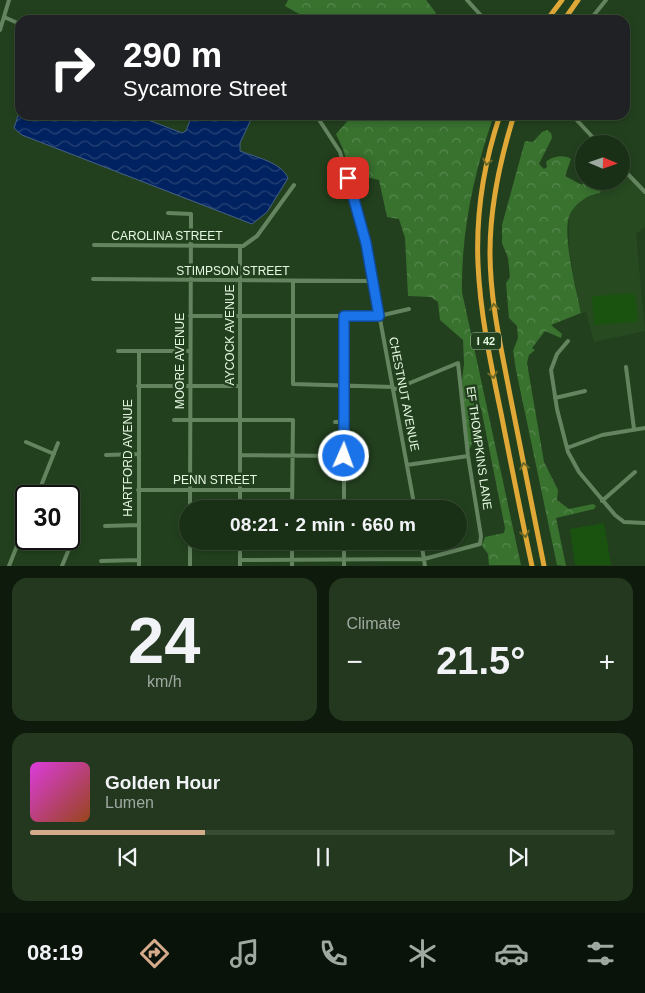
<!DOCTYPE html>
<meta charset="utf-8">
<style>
:root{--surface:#1a3016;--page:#23381f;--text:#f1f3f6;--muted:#9fa9a1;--line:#384b35;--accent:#d6ab8b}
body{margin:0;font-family:Arial,sans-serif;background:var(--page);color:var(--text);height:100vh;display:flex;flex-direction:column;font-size:19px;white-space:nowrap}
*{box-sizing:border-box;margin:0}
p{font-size:16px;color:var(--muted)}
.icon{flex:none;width:28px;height:28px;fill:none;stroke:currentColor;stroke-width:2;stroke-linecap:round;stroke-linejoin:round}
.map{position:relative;height:566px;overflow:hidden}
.side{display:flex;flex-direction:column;gap:12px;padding:12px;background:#0e1a0c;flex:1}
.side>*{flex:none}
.top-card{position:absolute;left:15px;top:15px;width:615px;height:105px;border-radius:15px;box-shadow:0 2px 8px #0003,0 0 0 1px var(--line);background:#202124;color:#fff;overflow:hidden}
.needle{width:32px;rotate:92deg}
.fabs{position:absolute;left:575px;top:135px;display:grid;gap:10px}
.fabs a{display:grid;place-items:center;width:55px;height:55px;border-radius:50%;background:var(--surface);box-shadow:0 2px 8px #0003,0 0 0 1px var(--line);font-size:25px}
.speed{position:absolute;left:15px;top:485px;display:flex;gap:10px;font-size:25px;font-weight:700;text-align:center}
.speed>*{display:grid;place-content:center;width:65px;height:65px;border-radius:50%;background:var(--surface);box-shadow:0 2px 8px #0003,0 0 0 1px var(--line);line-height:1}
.speed .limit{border:2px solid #111;border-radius:8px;background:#fff;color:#111}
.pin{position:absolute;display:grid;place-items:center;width:42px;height:42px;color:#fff;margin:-21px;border-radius:10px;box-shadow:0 2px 8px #0006}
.me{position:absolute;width:55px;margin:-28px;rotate:2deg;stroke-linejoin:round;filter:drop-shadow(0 0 4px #0008)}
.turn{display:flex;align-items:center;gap:18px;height:105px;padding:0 25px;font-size:22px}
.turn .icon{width:65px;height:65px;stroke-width:2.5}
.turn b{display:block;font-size:35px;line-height:42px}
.big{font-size:38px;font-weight:700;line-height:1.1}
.side .widget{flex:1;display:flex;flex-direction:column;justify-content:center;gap:8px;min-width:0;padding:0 18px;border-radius:15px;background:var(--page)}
.side .dial{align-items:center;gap:0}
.dial b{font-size:65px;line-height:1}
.song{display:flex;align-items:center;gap:15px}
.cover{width:60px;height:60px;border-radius:8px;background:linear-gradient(135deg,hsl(300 70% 55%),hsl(20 70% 35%))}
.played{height:5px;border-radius:2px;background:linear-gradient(90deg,var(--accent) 30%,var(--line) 30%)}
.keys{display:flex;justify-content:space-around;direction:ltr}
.heat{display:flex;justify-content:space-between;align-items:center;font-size:28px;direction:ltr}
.side .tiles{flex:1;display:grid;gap:12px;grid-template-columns:1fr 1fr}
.widget:last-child{grid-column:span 2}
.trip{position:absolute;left:179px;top:500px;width:288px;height:50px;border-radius:25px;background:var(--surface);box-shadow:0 2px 8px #0003,0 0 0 1px var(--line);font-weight:700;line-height:50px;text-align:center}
.menu{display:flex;height:80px;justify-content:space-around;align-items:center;background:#0a1309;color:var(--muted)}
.menu .icon{width:35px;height:35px}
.menu .active{color:var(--accent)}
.menu b{font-size:22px;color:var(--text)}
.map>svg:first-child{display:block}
.built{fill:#274a21}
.grass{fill:#1a5210}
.forest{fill:url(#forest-crowns)}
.water{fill:url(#water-waves);stroke:#456287}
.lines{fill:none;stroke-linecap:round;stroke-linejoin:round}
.minor{stroke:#63845e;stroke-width:4}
.highway{stroke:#dfa837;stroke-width:5}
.oneway{stroke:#6e6a28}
.route-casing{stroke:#114b97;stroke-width:12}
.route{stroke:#1a73e8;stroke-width:9}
.labels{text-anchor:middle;stroke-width:5;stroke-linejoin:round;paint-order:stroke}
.shield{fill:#22401e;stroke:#aac0a7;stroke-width:1}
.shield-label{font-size:11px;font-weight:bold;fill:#e5f7e2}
.street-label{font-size:12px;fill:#e5f7e2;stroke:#22401e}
</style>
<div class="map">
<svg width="645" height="566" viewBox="0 0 645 566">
<defs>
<pattern id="forest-crowns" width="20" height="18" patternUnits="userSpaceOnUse" patternTransform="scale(1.25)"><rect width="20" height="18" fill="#39722f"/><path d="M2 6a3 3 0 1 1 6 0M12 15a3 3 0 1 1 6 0" fill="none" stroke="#56874d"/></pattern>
<pattern id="water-waves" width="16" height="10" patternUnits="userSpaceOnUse" patternTransform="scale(1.25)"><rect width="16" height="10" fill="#012260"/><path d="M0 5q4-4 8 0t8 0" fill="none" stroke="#264376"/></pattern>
</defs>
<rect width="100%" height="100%" fill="#22401e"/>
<!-- built -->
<path class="built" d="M621 169 645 195V227L636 234 645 331 594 342 586 312 581 313 578 299 569 249V216L579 201 597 193 603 181H621Z"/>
<!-- grass -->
<path class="grass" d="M635 293 638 322 594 325 592 296Z
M604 523 611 565H575L570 529Z"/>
<!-- forest -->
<path class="forest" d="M288 0H426L436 13 429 20H310L285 6Z
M353 115H494C474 172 461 232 462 292L521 565H489L488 554 482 546 485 537 504 533 505 528 481 408H476C472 421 477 438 469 450L468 445 462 381 464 364 463 340 440 320 438 302 431 297 408 296 405 238 399 219 387 217 379 180 350 173 343 149 336 134Z
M547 130 551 133 552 138 539 164 544 169 547 167 546 162C551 156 565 154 571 159L565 176 582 185 584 181H603L600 193C587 195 576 203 570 214 561 232 577 292 581 313L551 325 562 334 561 338 545 331 532 348 535 350 529 355 527 363 544 462 558 490 557 500 569 509 593 504 596 506 594 509 556 518 566 566 557 565 516 370 513 351 518 338 517 326 509 318 506 283 510 277 508 258 502 243V225L525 141 533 142 542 132Z"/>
<!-- water -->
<path class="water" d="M20 110V115H135L182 133 186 131 192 115H253L240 143V151C255 157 281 162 288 178L267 212 252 224 22 135 14 128Z"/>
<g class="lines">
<!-- minor -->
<path class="minor" d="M467 0 485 20
M4 17 20 24
M590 20 606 0
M0 30 9 0
M316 115 340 152 366 243 415 509
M572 115 599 144
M621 167 645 192
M168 213 191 214 190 509
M94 245 243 246 257 236 294 185
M240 246V509
M93 279 373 281
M293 281V384L393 387
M190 316H379L409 309
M568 341 557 354 551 370 557 409 568 452 579 472 615 515 624 522 645 523
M118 351H190
M626 367 634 429
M138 386H240
M555 398 585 391
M174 420H293L292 509
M335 422H345
M26 442 54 454
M567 448 602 435 645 428
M106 455 138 454
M240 455 344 456
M407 465 468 456
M138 490H292
M37 496 58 443
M602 501 635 472
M344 509V316
M105 526 139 525
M240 541V566
M344 541V566
M421 541 425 566
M240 560 424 559 480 544 481 536 468 456 458 363 393 390
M101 561 139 560
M9 566 26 523
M62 566 78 527
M139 566V351
M190 566V541
M292 566V541"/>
<!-- highway -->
<path class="highway" d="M547 20 562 0
M564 20 578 0
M500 115C463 225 478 303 501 413 511 464 521 515 532 566
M514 115C500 160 490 205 490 252 490 301 501 347 510 395 521 452 533 509 544 566"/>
</g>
<!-- one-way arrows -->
<defs><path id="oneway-chevron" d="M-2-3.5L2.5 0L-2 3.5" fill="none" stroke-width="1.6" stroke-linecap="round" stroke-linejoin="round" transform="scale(1.25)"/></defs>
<g class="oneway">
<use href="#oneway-chevron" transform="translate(487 162) rotate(103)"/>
<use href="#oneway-chevron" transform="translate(494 307) rotate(-98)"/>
<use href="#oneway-chevron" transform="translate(493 375) rotate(79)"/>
<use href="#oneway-chevron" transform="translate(524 466) rotate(-101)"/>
<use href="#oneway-chevron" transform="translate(525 534) rotate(79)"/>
</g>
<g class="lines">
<defs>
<path id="route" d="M344 456V316H379L366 243 348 178"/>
</defs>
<!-- route casing -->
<use href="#route" class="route-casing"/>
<!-- route -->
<use href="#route" class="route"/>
</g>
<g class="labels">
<!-- shield labels -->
<rect class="shield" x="471" y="332.5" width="30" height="17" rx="4"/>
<g class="shield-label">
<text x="486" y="345">I 42</text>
</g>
<!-- street labels -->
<g class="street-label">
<text x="167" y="240">CAROLINA STREET</text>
<text x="233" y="275">STIMPSON STREET</text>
<text transform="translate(230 335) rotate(-90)" y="4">AYCOCK AVENUE</text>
<text transform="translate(180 361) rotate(-90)" y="4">MOORE AVENUE</text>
<text transform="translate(404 394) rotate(79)" y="4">CHESTNUT AVENUE</text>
<text transform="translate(479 448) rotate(82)" y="4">EF THOMPKINS LANE</text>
<text transform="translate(128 458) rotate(-90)" y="4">HARTFORD AVENUE</text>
<text x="215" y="484">PENN STREET</text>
</g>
</g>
</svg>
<div class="fabs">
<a><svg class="needle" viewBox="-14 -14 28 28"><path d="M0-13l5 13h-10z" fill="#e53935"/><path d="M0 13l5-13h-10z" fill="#9fa9a1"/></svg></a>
</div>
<div class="speed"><div class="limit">30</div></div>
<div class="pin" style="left:348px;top:178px;background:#d93025"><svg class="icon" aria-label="arrive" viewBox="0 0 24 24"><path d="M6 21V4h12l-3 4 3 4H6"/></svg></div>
<svg class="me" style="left:344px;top:456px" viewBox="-20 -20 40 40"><circle r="17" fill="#1a73e8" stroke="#fff" stroke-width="3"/><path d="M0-11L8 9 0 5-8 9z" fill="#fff"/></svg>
<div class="trip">08:21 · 2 min · 660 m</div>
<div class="top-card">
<div class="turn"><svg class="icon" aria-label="right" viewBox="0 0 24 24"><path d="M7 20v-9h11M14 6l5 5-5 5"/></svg><div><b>290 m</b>Sycamore Street</div></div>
</div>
</div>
<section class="side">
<div class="tiles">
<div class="widget dial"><b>24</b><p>km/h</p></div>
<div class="widget"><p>Climate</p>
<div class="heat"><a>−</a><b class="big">21.5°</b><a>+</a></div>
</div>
<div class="widget">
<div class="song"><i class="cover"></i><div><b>Golden Hour</b><p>Lumen</p></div></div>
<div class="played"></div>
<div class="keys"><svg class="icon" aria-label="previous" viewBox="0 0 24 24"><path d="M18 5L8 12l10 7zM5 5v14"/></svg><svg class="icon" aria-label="pause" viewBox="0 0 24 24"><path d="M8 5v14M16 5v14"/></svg><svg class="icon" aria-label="next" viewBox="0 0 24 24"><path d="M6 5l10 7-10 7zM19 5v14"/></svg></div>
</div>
</div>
</section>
<nav class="menu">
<b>08:19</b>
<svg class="icon active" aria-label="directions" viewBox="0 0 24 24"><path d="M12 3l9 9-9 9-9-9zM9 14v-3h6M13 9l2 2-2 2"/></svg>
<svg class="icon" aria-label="music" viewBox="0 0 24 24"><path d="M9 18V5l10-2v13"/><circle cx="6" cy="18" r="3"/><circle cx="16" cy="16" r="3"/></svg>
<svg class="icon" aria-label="phone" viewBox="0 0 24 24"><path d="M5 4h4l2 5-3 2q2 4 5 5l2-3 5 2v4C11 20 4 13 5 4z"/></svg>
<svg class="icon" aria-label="climate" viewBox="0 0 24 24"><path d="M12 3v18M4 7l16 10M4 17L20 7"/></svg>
<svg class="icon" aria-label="car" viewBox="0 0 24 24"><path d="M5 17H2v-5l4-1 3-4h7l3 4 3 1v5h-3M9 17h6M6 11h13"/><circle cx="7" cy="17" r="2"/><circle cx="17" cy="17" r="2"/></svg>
<svg class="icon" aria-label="filters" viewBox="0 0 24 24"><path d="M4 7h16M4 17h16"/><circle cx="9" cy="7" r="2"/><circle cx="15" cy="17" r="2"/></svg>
</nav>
